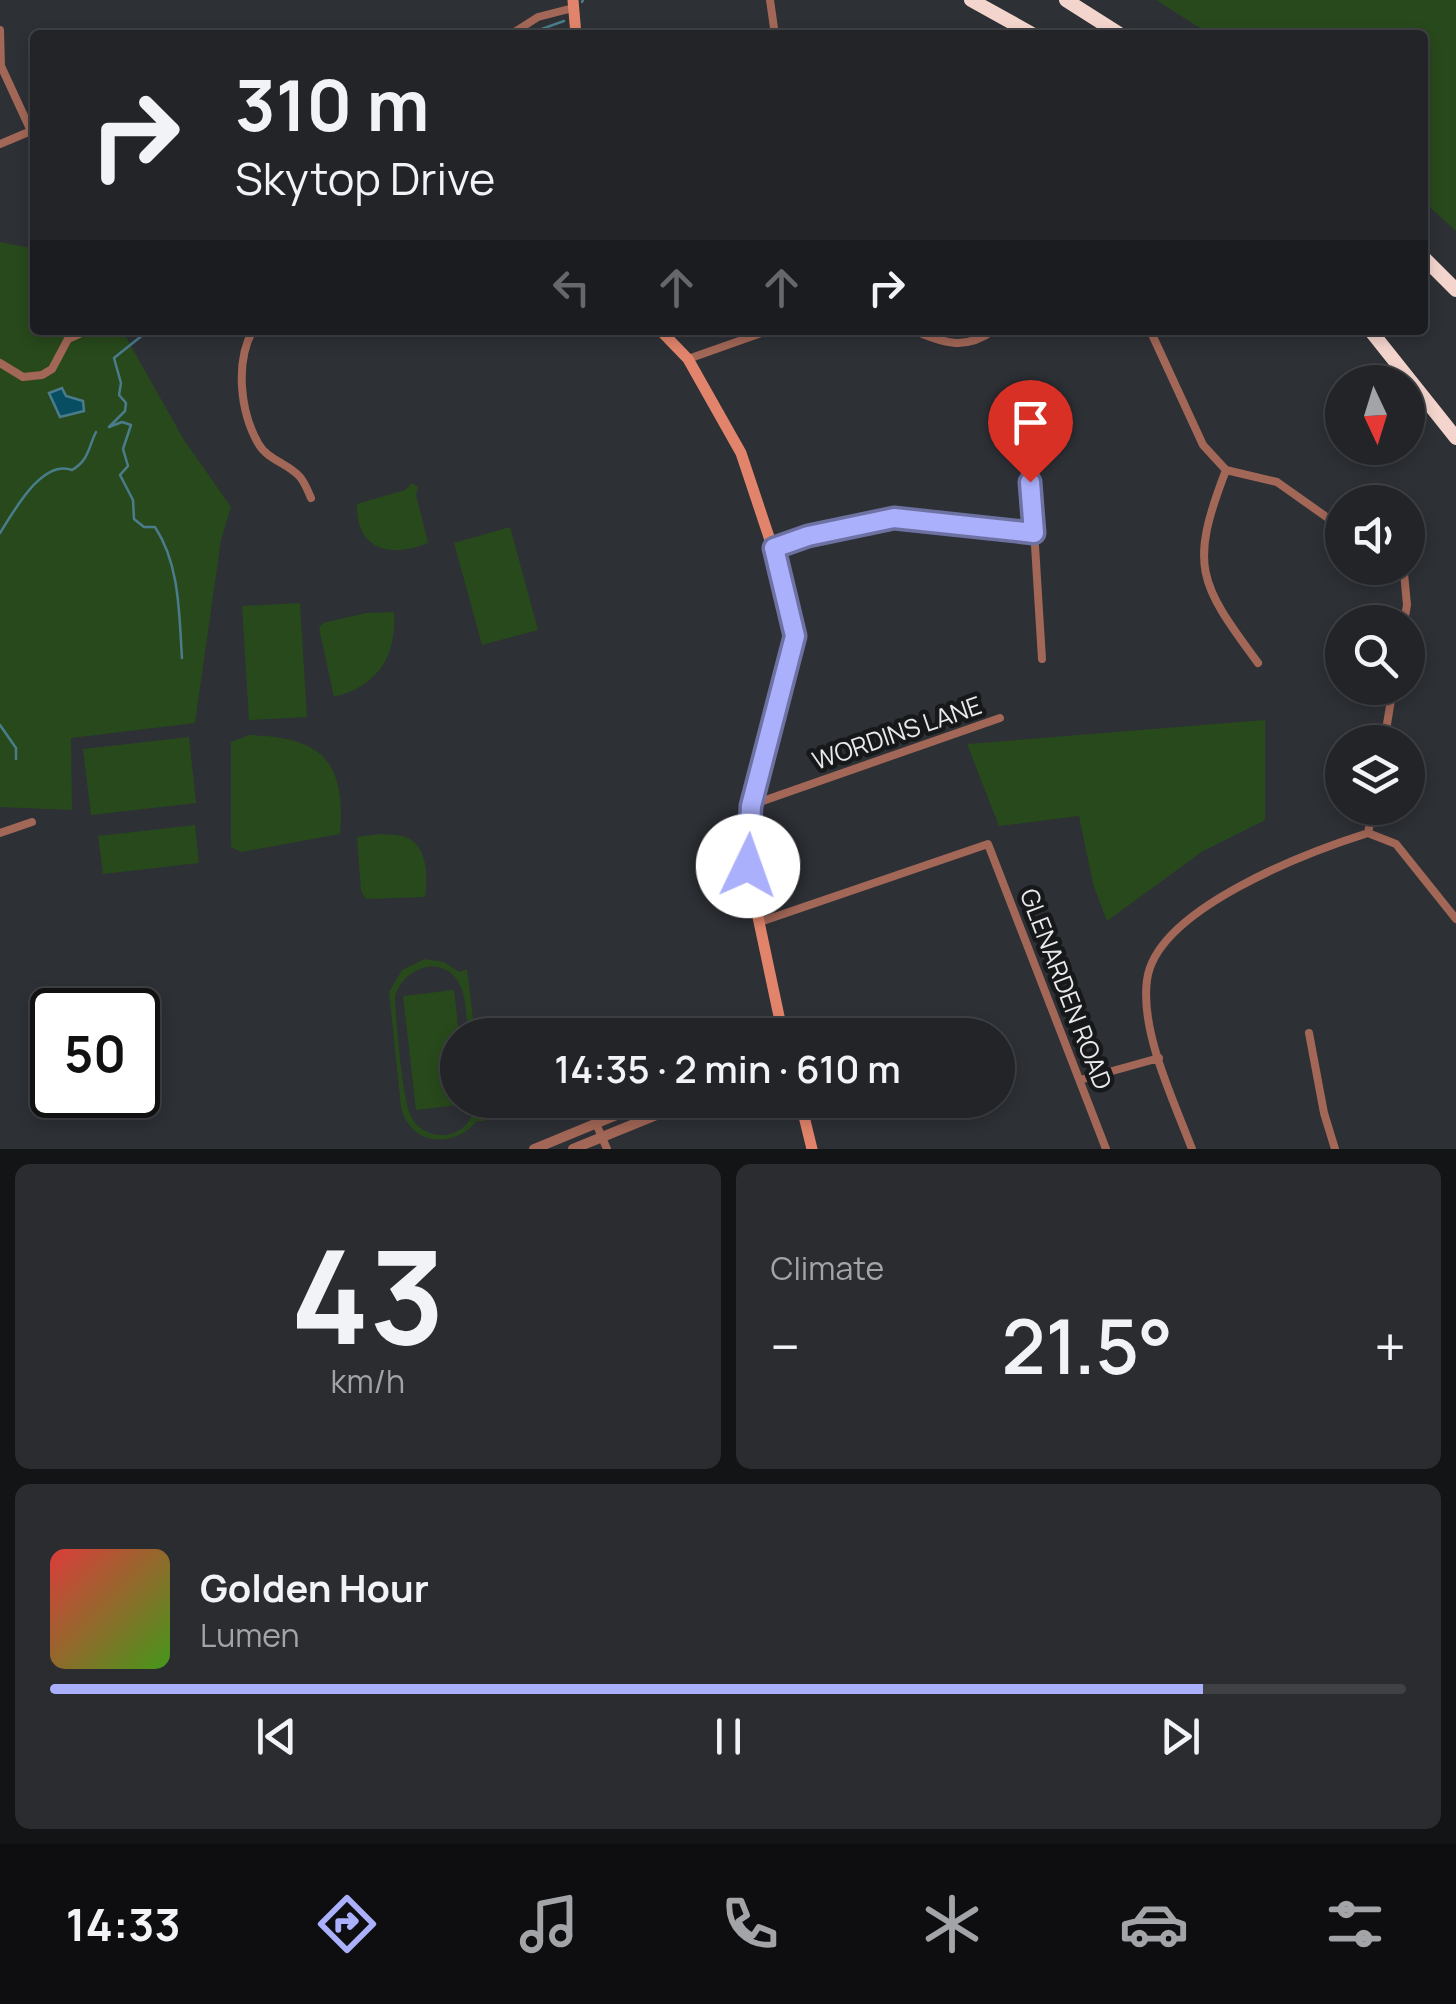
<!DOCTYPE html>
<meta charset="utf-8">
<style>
:root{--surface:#222428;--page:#2a2c30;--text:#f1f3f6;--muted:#a2a4a8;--line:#3f4145;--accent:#aab0fb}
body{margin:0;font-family:Manrope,sans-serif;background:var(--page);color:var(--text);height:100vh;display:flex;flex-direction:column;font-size:38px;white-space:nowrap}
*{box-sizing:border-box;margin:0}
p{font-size:32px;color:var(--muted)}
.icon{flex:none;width:55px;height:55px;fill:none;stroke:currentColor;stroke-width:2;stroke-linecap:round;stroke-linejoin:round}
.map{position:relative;height:1149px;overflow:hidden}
.drawer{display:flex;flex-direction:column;gap:15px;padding:15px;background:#131416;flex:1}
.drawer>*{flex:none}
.banner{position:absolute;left:30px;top:30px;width:1398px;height:305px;border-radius:10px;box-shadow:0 5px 15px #0003,0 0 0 2px var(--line);background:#222428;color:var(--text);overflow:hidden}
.needle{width:65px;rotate:176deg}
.buttons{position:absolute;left:1325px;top:365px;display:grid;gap:20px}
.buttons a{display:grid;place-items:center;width:100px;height:100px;border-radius:50%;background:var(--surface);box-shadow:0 5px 15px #0003,0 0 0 2px var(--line);font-size:50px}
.speed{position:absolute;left:30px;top:988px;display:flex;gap:20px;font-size:50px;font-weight:700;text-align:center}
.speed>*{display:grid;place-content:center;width:130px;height:130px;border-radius:50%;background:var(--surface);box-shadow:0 5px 15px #0003,0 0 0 2px var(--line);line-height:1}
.speed .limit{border:5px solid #111;border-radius:15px;background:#fff;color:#111}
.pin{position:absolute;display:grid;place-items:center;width:85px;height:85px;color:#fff;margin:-102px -42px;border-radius:50% 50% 50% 0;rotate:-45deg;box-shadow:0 0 10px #0007}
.pin .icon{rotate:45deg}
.me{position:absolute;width:110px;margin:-55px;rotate:3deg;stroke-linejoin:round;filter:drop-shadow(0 0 8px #0008)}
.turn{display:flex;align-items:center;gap:35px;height:210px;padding:0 40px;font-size:45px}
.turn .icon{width:130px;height:130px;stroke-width:2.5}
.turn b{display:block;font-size:70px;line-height:85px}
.lanes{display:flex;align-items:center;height:95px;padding:0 40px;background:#0003;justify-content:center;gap:50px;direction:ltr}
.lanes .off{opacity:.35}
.big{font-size:75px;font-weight:600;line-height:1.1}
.drawer .tile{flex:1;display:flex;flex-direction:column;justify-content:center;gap:15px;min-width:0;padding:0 35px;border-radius:15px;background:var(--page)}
.drawer .dial{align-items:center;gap:0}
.dial b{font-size:130px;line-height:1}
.song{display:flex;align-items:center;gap:30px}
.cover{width:120px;height:120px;border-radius:15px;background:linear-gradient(135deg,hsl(0 70% 55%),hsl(100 70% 35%))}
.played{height:10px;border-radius:5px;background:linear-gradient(90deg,var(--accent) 85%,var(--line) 85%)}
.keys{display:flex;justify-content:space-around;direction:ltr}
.heat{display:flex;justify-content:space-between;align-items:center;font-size:55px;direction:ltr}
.drawer .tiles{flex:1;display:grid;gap:15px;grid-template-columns:1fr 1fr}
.tile:last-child{grid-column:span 2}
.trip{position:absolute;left:440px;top:1018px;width:575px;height:100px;border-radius:50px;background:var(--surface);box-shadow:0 5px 15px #0003,0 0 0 2px var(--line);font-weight:600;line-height:100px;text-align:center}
.menu{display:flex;height:160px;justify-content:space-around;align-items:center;background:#0e0e10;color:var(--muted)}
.menu .icon{width:70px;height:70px}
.menu .selected{color:var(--accent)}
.menu b{font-size:45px;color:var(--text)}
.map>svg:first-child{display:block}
.green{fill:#28491c}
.water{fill:#074e63;stroke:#4a7c8c;stroke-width:2.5}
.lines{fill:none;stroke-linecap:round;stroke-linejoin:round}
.stream{stroke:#4a7c8c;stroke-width:2.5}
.minor{stroke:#a26757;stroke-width:8}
.tertiary{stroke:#a26757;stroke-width:10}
.secondary{stroke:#e2846b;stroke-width:11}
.motorway{stroke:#f4d5cd;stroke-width:14}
.route-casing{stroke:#6e72a3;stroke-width:25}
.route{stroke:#aab0fb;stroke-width:18}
.labels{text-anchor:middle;stroke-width:9;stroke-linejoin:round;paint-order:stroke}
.street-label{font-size:25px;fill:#e7e9ec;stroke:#17181a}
</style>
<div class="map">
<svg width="1456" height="1149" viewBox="0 0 1456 1149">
<rect width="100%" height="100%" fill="#2d3035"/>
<!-- green -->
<path class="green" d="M1156 0H1456V231L1423 201 1422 35H1275L1268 29 1263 35H1211Z
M0 242 35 249V330H122L184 440 231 507 221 540 195 723 71 738 72 810 0 807Z
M412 483 418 487 416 495 428 543C391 558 356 551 357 504L405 490Z
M510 527 538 630 482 645 454 543Z
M300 603 307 717 249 720 242 606Z
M394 612C397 656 378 686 334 697L319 628 323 623 366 613Z
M1265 720V820L1203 851 1107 921 1093 884 1079 816 999 826 967 744Z
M249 735C320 737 346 759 340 834L241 852 231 847V742Z
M189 737 196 803 91 815 83 749Z
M195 825 199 863 103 874 98 836Z
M380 834C387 835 398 834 405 837 428 845 428 877 425 897L366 899 361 891 357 837Z
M425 959 444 962 459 972 467 969 475 1035H468C466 1020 467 1001 461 987 446 952 403 966 395 997 396 1021 402 1094 410 1114 417 1132 439 1140 456 1132 469 1126 474 1114 475 1100H482L485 1121H477C454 1149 410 1146 401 1107L389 992 402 970Z
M454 990 459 1035 458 1100H467V1104L416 1110 403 996Z"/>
<!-- water -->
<path class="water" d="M62 388 66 396 83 401 84 411 60 417 49 393Z"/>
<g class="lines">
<!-- stream -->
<path class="stream" d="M582 2 583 0
M525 35 564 21
M149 330 114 358 121 383 119 395 126 403 125 411 109 427 122 422 131 425 123 449 128 466 120 475 133 500 134 519 144 527H155C180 565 179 614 182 658
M0 533C14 511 42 459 72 470 89 460 88 448 96 432
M0 725 16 748V759"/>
<!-- minor -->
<path class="minor" d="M770 0 775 35
M0 30 1 66 31 131 0 144
M510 35 538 17 573 8
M253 330C235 362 240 411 258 443 267 460 288 463 300 477 305 483 308 491 311 498
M913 330C943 343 965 351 994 330
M1150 330 1203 445 1226 470 1277 482 1342 528
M688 359 770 330
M0 363 23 377 42 375 52 369 68 339 88 330
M1226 470C1189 566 1198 582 1258 663
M1031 481 1042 659
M774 547 807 536 895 518 1034 533
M1398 568 1404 573 1407 605 1404 622
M1384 742 1393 688
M751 805 1000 718
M0 833 32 822
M1368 833 1373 808
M760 922 988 844 1106 1149
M1309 1033 1324 1113 1335 1149
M1080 1080 1159 1058
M595 1121 607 1149
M1192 1149C1174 1101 1140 1032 1147 980 1156 909 1308 852 1368 833L1396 844 1456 919"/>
<!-- tertiary -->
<path class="tertiary" d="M534 1149 653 1100
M573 1149 693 1100"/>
<!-- secondary -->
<path class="secondary" d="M573 0 576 35
M660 330 688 359 741 453 784 582 795 636 751 805 749 836 751 884 783 1035
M800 1100 812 1149"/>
<!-- motorway -->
<path class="motorway" d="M971 0 1034 35
M1066 0 1121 35
M1422 256 1456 290
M1370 330 1456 438"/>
</g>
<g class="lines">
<defs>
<path id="route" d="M748 866 751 806 795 636 774 548 808 536 894 518 1034 533 1030 482"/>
</defs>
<!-- route casing -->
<use href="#route" class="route-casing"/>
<!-- route -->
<use href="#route" class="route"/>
</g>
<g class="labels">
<!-- street labels -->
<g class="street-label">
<text transform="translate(897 733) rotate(-19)" y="9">WORDINS LANE</text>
<text transform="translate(1066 989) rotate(69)" y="9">GLENARDEN ROAD</text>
</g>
</g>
</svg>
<div class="buttons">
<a><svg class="needle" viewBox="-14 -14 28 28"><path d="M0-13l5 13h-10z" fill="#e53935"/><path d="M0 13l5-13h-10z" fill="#a2a4a8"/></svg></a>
<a><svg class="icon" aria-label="sound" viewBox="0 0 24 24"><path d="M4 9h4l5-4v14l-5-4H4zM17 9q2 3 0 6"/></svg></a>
<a><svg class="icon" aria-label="search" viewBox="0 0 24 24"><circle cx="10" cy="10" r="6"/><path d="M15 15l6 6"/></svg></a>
<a><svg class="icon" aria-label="layers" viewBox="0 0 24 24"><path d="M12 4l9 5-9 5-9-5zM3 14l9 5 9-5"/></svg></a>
</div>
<div class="speed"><div class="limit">50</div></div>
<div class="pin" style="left:1030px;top:482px;background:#d93025"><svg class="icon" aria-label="arrive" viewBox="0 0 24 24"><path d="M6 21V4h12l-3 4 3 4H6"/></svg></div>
<svg class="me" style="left:748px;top:866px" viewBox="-20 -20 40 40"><circle r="19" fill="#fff"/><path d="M0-13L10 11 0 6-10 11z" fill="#aab0fb"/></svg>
<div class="trip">14:35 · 2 min · 610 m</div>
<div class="banner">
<div class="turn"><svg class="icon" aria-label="right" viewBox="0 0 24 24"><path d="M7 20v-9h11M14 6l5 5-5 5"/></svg><div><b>310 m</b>Skytop Drive</div></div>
<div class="lanes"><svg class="icon off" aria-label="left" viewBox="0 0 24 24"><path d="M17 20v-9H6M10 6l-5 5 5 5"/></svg><svg class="icon off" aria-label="ahead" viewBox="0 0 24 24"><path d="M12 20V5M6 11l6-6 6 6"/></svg><svg class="icon off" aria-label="ahead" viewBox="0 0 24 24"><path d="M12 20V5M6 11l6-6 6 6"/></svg><svg class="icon" aria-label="right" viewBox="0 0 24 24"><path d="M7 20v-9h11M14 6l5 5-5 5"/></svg></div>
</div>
</div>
<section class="drawer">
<div class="tiles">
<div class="tile dial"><b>43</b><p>km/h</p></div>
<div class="tile"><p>Climate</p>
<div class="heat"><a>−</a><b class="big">21.5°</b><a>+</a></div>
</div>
<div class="tile">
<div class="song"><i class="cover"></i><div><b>Golden Hour</b><p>Lumen</p></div></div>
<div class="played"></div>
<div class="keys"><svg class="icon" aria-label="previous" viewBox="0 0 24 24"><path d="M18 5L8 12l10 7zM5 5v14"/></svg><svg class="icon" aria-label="pause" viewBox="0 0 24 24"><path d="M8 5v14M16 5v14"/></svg><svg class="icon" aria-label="next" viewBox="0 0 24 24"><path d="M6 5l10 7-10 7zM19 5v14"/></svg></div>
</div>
</div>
</section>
<nav class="menu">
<b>14:33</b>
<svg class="icon selected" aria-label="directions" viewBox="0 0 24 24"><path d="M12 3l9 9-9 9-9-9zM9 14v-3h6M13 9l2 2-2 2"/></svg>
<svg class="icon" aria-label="music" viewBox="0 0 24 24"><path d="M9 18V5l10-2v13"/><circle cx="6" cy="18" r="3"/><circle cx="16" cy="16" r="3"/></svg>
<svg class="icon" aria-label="phone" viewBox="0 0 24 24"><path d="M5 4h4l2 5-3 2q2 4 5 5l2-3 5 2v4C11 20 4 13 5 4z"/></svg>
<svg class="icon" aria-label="climate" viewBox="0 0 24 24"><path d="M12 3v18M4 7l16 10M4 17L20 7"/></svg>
<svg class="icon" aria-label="car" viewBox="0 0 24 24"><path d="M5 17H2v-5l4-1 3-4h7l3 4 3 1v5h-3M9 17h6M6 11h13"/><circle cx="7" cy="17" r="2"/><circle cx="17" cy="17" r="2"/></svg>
<svg class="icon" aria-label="filters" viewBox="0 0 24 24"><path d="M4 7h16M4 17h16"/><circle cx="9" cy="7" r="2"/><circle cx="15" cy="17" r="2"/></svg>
</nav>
